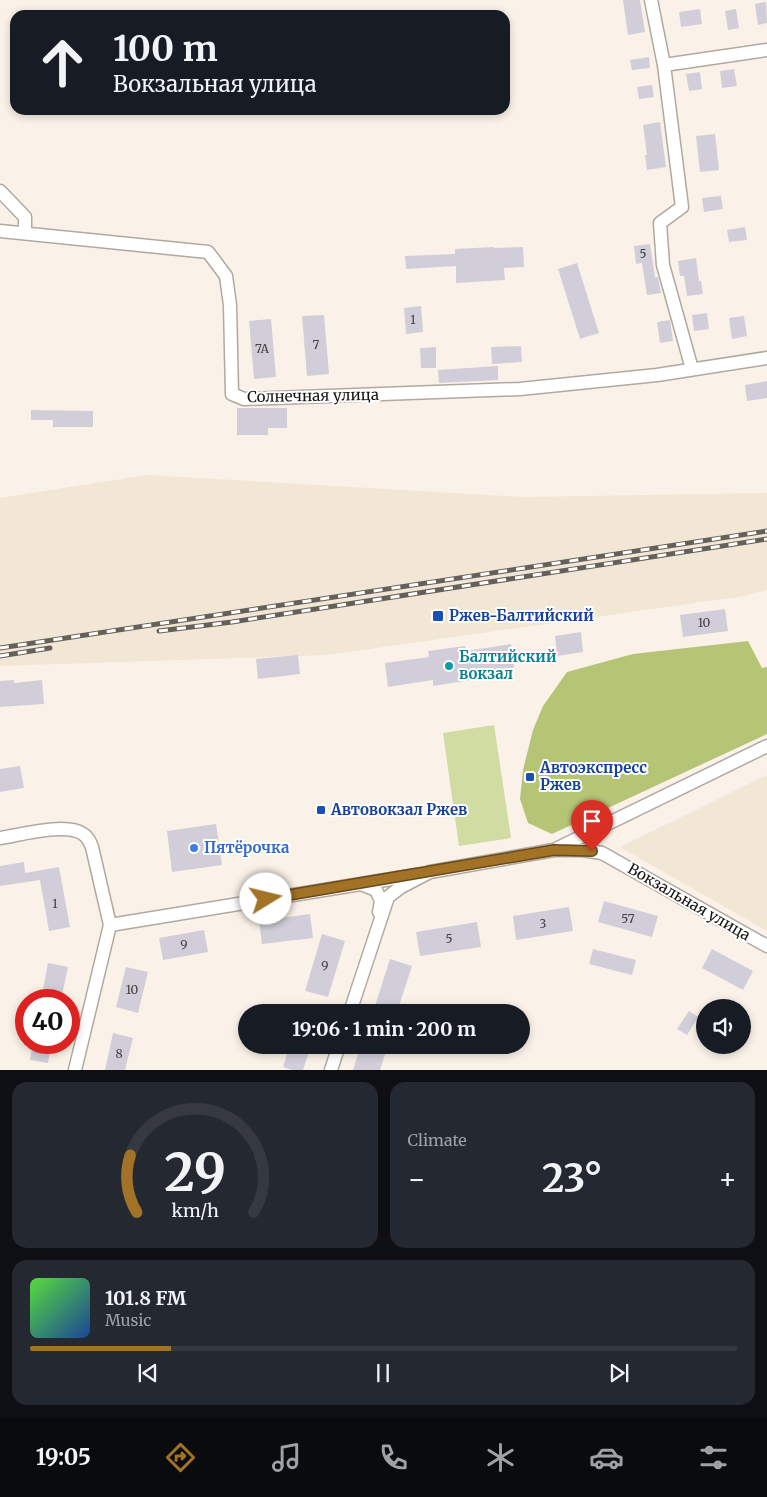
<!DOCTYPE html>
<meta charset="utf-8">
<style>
:root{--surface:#171b24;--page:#242831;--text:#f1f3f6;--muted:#9ea1a6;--line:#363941;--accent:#a27226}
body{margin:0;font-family:Merriweather,serif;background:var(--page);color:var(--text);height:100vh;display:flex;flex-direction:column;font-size:19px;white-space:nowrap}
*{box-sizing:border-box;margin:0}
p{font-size:16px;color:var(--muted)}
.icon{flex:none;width:28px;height:28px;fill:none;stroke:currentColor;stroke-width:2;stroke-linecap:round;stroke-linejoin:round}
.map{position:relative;height:1070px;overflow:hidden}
.side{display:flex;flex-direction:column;gap:12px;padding:12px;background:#0d0f14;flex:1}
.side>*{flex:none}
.hud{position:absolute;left:10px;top:10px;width:500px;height:105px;border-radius:15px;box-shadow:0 2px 8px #0003;background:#171b24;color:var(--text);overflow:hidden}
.buttons{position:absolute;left:696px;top:999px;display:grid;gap:10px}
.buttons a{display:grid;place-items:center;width:55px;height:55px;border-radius:50%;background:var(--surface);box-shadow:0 2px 8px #0003;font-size:25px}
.speed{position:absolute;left:15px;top:989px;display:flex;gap:10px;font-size:25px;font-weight:700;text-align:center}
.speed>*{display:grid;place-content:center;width:65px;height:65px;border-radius:50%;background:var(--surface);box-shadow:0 2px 8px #0003;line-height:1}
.speed .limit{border:8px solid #d22;background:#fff;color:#111}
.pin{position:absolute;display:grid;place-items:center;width:42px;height:42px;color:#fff;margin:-51px -21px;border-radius:50% 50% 50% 0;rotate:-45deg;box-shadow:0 0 5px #0007}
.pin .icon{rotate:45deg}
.me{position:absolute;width:55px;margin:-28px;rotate:81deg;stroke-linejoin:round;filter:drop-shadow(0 0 4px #0008)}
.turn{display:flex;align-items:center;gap:18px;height:105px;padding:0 20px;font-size:22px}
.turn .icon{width:65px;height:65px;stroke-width:2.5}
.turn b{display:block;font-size:35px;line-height:42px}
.big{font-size:38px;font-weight:700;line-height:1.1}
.side .card{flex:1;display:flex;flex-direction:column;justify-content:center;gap:8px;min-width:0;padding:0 18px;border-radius:15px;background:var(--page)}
.side .dial{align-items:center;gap:0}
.dial svg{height:130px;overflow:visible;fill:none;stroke:var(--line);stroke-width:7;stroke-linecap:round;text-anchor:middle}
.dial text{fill:var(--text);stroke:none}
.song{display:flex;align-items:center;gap:15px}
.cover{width:60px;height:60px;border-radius:8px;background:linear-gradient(135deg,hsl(110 70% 55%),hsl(220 70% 35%))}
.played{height:5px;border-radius:2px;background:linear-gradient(90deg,var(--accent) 20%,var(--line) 20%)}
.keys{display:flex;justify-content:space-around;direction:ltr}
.heat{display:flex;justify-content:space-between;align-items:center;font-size:28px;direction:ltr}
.side .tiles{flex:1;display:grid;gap:12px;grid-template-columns:1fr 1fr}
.card:last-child{grid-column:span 2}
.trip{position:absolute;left:238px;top:1004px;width:292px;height:50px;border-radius:25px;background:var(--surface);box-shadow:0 2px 8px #0003;font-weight:700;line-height:50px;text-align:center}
.dock{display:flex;height:80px;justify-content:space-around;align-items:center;background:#090b0e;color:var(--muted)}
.dock .icon{width:35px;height:35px}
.dock .active{color:var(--accent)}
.dock b{font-size:22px;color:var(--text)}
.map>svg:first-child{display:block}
.built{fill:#f2e6d5}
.green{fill:#d1dca3}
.forest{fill:#b6c475}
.building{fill:#d1ced9}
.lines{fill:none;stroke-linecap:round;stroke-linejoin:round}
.minor-casing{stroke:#b0a9a0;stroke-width:15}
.minor{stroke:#fff;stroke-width:12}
.rail-casing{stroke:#65605a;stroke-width:5}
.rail{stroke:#fff;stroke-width:3;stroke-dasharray:9;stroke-linecap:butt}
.route-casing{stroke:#694a19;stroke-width:12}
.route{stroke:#a27226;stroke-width:9}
.transit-dot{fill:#1a4fb4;stroke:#fff;stroke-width:2}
.culture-dot{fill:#0f9aa8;stroke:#fff;stroke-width:2}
.shop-dot{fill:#3f7fe0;stroke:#fff;stroke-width:2}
.labels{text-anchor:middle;stroke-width:4;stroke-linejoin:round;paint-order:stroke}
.number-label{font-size:12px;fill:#454242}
.street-label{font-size:15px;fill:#161410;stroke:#fff}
.transit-label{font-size:15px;font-weight:bold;fill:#164399;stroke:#fff;text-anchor:start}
.culture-label{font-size:15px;font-weight:bold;fill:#0d838f;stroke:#fff;text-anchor:start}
.shop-label{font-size:15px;font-weight:bold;fill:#366cbe;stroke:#fff;text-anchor:start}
</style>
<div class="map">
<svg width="767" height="1070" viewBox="0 0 767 1070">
<rect width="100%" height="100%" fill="#faf2e8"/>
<!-- built -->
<path class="built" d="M147 475 525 497 767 493V590L744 596 327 655 0 666V498Z
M767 775V931L620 847Z"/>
<!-- green -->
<path class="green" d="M494 725 511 838 459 846 443 733Z"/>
<!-- forest -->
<path class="forest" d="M748 641 762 668 767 667V734L552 834 528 823 520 799 523 770 533 730 543 706 567 672 633 654Z"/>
<!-- building -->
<path class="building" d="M623 0H640L645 32 628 35Z
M766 2 767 23 758 25 755 4Z
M700 9 702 24 681 27 679 12Z
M736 9 739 28 728 30 725 11Z
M649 57 650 68 632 70 630 60Z
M734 69 737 86 722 88 720 71Z
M700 72 702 89 689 91 686 74Z
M652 85 654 97 639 99 637 87Z
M660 122 666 167 647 170 645 155H647L643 125Z
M715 134 719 170 700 172 696 136Z
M721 196 723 209 704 212 702 198Z
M745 227 747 240 729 242 727 230Z
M650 244 655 277H658L661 293 647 295 642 263 636 264 634 246Z
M494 247V248L523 247 524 267 504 268 505 280 456 283V266L406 269 405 256 455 254V249Z
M696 258 699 281H701L703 294 687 296 684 276H680L678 261Z
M577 263 599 333 580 339 558 269Z
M421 306 423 332 406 334 404 308Z
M707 313 709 329 694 331 692 315Z
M324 315 329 374 307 376 302 316Z
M744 316 747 336 732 339 729 318Z
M271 319 276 377 254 379 249 321Z
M670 320 673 341 660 343 657 322Z
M521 346 522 362 492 364 491 347Z
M436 347V368H421L420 348Z
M498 366V380L439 383 438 370Z
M767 381V398L747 401 745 385Z
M237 408H287V428H268V435H237Z
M31 410 93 411V427H53V420H31Z
M725 609 728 631 683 637 680 615Z
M581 632 583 652 557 656 555 636Z
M511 644 514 668 470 675 471 680 433 686V680L388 687 385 663 429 657 428 651 465 646 466 651Z
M298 655 300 674 258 679 256 659Z
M14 680V683L42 680 44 704 0 707V681Z
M20 766 24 788 0 792V769Z
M216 824 222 865 172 872 167 831Z
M24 862 25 873 59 867 70 927 49 931 40 880 0 886V866Z
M604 901 658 916 652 937 598 922Z
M569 907 573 931 516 940 513 916Z
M310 914 313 938 262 944 259 921Z
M477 922 481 947 420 956 416 932Z
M204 930 208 952 163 960 159 938Z
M322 934 345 941 328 997 305 991Z
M593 949 636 960 632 975 589 964Z
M712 949 753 971 743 990 702 968Z
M390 959 412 966 397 1012H373Z
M48 963 68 967 61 1000H41Z
M126 967 148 972 138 1013 116 1007Z
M689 1011 698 1017 687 1035 677 1029Z
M113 1033 133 1038 125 1070H105Z
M33 1042H52L48 1063 30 1060Z
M290 1045H311L303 1070H292L283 1067Z
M361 1045H388L380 1070H353Z"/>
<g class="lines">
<defs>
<path id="minor" d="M651 0 664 65 682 207 660 223 663 265 692 369
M664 65 767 50
M0 191 25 217V233
M0 231 208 252 226 276 230 305 232 394 244 399 520 389 657 375 767 358
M0 838C20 835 67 822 83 834 88 837 90 842 92 847L110 925 75 1070
M558 848 767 746
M361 884 376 890 381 901 379 912
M110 925 416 875
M350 1012 388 897 401 887 430 872 554 850H582L602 853 767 946
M331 1070 339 1045"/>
</defs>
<!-- minor casing -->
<use href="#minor" class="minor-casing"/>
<!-- minor -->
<use href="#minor" class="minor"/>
<defs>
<path id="rail" d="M159 631 232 622 767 539
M0 648 767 531
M0 656 50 648"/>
</defs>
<!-- rail casing -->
<use href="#rail" class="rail-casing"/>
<!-- rail -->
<use href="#rail" class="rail"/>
</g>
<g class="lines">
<defs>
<path id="route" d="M266 899 554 850 592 851"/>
</defs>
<!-- route casing -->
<use href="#route" class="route-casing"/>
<!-- route -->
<use href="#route" class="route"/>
</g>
<!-- markers -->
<g class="transit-dot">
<rect x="432" y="610" width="12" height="12" rx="2.5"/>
<rect x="525" y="772" width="10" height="10" rx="2.5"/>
<rect x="316" y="805" width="10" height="10" rx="2.5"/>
</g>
<circle class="culture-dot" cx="449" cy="666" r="5"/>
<circle class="shop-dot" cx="194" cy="848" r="5"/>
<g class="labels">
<!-- number labels -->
<g class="number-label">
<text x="643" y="258">5</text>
<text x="413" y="324">1</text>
<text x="316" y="349">7</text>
<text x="262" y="353">7А</text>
<text x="704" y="627">10</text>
<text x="55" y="908">1</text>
<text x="628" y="923">57</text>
<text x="543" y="928">3</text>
<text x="449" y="943">5</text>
<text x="184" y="949">9</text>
<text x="325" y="970">9</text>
<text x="132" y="994">10</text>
<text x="119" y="1058">8</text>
</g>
<!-- street labels -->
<g class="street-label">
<text transform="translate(313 396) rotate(-1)" y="5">Солнечная улица</text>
<text transform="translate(689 902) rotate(30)" y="5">Вокзальная улица</text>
</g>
<!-- transit labels -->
<g class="transit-label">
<text x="449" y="621">Ржев-Балтийский</text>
<text x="540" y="773">Автоэкспресс<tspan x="540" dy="17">Ржев</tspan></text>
<text x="331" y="815">Автовокзал Ржев</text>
</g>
<!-- culture labels -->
<g class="culture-label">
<text x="459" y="662">Балтийский<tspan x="459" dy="17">вокзал</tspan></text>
</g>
<!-- shop labels -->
<g class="shop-label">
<text x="204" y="853">Пятёрочка</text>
</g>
</g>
</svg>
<div class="buttons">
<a><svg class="icon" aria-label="sound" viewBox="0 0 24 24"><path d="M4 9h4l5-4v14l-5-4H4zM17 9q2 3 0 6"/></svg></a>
</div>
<div class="speed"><div class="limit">40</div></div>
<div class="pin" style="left:592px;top:851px;background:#d93025"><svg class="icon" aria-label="arrive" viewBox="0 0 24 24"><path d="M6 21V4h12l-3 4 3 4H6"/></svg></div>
<svg class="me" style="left:266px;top:899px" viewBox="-20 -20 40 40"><circle r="19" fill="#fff"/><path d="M0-13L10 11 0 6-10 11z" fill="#a27226"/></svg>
<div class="trip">19:06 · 1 min · 200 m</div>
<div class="hud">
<div class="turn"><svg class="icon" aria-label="ahead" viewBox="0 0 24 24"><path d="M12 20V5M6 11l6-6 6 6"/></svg><div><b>100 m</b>Вокзальная улица</div></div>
</div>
</div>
<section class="side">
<div class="tiles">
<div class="card dial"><svg viewBox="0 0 100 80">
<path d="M14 69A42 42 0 1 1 86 69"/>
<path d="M14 69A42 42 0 0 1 10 34" stroke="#a27226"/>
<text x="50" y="56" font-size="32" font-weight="700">29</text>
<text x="50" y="72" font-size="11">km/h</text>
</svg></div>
<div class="card"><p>Climate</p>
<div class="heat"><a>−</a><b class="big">23°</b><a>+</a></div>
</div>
<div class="card">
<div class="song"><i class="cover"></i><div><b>101.8 FM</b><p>Music</p></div></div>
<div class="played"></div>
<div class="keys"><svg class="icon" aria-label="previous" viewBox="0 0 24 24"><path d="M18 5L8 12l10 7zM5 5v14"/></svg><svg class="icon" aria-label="pause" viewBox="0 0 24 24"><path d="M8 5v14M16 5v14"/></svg><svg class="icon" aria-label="next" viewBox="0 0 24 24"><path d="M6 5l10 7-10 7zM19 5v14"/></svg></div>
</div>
</div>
</section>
<nav class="dock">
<b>19:05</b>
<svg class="icon active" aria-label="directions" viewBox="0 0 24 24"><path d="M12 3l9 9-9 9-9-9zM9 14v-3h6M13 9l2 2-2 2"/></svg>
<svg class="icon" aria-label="music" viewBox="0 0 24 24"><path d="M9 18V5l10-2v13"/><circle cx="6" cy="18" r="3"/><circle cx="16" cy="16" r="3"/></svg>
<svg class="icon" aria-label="phone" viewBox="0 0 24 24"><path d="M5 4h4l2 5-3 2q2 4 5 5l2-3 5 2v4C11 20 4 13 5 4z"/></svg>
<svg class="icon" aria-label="climate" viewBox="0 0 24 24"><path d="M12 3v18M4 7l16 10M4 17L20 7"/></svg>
<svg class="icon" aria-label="car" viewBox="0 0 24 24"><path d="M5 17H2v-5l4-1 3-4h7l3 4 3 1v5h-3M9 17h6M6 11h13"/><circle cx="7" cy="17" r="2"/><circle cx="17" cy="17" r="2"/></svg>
<svg class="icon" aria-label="filters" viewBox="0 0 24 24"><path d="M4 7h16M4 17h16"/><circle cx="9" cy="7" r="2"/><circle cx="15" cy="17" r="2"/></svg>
</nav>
